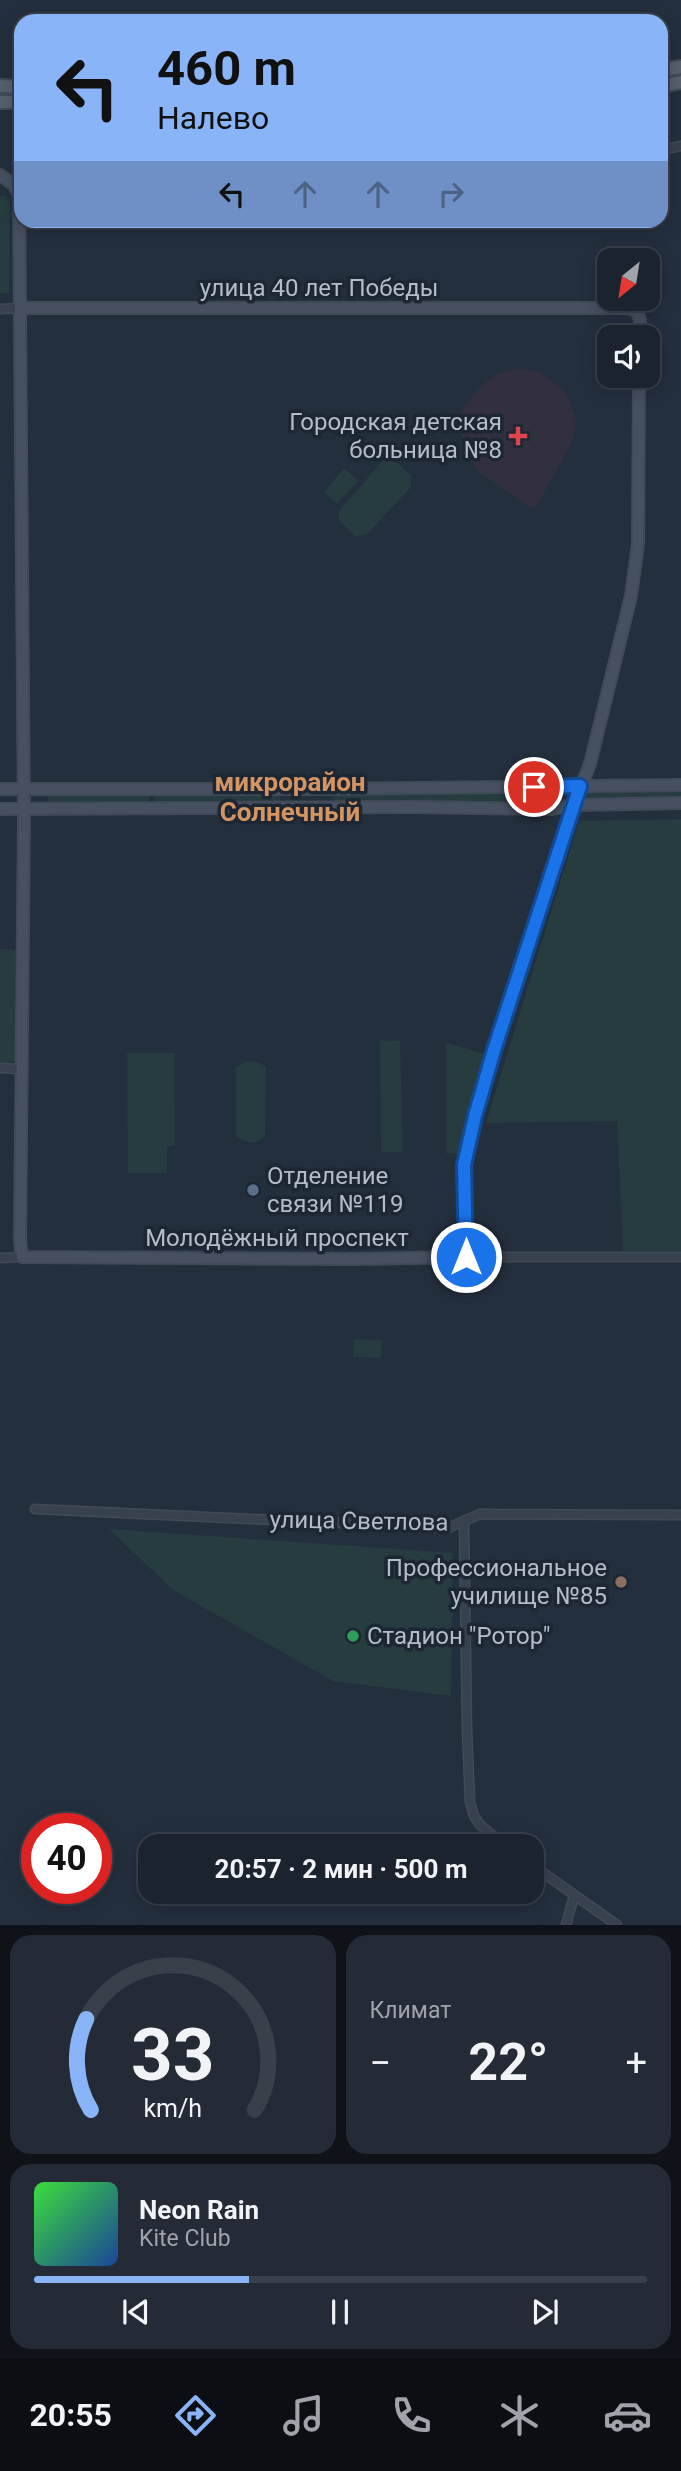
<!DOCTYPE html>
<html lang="ru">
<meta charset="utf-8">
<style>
:root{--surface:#1b232e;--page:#242b36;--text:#f1f3f6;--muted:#a0a4aa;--line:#39404a;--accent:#8ab4f8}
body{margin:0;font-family:Roboto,sans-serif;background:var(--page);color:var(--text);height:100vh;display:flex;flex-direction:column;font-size:26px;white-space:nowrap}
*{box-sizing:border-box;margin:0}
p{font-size:23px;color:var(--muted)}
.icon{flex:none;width:38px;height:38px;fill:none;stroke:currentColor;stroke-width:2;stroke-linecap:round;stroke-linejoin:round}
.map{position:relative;height:1925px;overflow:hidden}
.side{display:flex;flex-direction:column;gap:10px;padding:10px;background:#0f1319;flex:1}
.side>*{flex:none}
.hud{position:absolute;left:14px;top:14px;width:654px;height:214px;border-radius:21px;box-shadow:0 4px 18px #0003,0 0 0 2px var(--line);background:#8ab4f8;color:#111;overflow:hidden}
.needle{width:46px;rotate:210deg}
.buttons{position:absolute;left:597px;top:248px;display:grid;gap:14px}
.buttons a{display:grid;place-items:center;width:63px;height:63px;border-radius:14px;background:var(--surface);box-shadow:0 4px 18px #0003,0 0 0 2px var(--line);font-size:35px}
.speed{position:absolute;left:21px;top:1813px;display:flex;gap:14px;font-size:35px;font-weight:700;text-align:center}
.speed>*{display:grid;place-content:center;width:91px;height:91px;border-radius:50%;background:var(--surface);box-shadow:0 4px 18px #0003,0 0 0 2px var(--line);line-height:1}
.speed .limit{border:10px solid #d22;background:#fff;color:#111}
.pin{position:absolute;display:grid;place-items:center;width:60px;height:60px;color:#fff;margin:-30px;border:4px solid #fff;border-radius:50%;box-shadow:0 2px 7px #0007}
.me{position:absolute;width:77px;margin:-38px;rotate:0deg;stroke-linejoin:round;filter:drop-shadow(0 0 5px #0008)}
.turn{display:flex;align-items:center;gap:24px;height:147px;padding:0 28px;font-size:32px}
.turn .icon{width:91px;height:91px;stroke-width:2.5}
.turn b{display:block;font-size:49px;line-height:60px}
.lanes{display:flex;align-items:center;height:66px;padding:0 28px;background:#0003;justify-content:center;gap:35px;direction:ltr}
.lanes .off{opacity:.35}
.big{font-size:52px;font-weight:700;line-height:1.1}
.side .tile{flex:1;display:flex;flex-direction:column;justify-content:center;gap:10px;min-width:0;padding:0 24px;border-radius:21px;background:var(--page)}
.side .dial{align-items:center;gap:0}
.dial svg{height:182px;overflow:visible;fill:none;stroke:var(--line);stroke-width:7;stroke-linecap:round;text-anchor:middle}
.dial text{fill:var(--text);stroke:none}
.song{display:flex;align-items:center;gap:21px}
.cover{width:84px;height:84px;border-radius:10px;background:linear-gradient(135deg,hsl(120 70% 55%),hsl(220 70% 35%))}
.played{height:7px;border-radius:4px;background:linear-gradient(90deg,var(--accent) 35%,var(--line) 35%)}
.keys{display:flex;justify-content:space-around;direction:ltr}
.heat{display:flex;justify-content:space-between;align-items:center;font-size:38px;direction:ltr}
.side .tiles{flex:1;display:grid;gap:10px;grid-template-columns:1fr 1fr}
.tile:last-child{grid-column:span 2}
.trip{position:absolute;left:138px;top:1834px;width:406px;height:70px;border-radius:21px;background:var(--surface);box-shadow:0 4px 18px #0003,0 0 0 2px var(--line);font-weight:700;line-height:70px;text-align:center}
.tabs{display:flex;height:112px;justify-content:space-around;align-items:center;background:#0b0e12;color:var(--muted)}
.tabs .icon{width:49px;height:49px}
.tabs .on{color:var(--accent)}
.tabs b{font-size:32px;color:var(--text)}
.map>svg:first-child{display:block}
.medical{fill:#32303f}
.green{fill:#263c3f}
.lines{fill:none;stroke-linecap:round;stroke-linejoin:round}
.street-casing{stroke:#414a57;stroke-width:11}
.secondary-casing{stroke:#414a57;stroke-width:14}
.primary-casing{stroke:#414a57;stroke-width:16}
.street{stroke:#38414e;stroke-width:8}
.secondary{stroke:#465061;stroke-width:10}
.primary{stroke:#56606e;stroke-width:12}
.route-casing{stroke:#114b97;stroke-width:18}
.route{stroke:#1a73e8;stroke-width:12}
.health-dot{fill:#e0444e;stroke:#1d2633;stroke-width:2.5}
.service-dot{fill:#5c6f8a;stroke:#1d2633;stroke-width:2.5}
.education-dot{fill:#8d6e63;stroke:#1d2633;stroke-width:2.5}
.leisure-dot{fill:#2e9e5b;stroke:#1d2633;stroke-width:2.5}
.labels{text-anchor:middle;stroke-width:7;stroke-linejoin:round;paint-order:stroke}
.street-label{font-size:24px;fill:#b4bcc9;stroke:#1d2633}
.poi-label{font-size:24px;fill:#b4bcc9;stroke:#1d2633;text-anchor:end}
.neighbourhood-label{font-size:26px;font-weight:bold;fill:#d59563;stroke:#1d2633}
</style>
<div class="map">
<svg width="681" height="1925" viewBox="0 0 681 1925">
<rect width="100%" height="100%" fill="#242f3e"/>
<!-- medical -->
<path class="medical" d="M520 368 538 372 560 387 567 395 576 419 573 438 568 449 537 505 531 507 484 476 475 467 463 439 459 422 463 407 484 384 498 374Z"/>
<!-- green -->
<path class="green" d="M0 196H6L10 204 9 293H0Z
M392 458 411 476V487L366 535 355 536 339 520V511L383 460Z
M344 468 358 481 337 504 324 492Z
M681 790V797L588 799 584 793 586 791Z
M560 792 557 801 553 802H337L331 798 335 795Z
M48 793 149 794V804L49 806Z
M154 793 280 794V802L154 804Z
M681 819V1251H623L617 1121 486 1123 579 821Z
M0 949 19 950 18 1057 15 1061 0 1064Z
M380 1040 400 1041 403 1152H381Z
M446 1043 486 1054 461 1153H446Z
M127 1053H174L175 1146H167V1173H128Z
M247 1061 258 1062 266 1067 265 1135C257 1145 246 1144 236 1136V1068Z
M354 1339 382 1340 381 1358 353 1357Z
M109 1529 453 1553 451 1696 333 1681 173 1590Z"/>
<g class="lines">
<defs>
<path id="street" d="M662 150 681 146
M0 309 20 308
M0 1068 21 1069
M466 1257H681
M0 1258 22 1257
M35 1509 448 1528 480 1514 681 1515
M464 1521 467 1731 470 1802 474 1816 480 1825 506 1846
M532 1865 617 1925
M566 1925 574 1896"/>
<path id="secondary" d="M0 175 14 185 19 195 24 819 20 1240 22 1257 353 1259 466 1257 464 1165 480 1097 567 823 590 764 631 596 638 544 639 376
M20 308H627L637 311 640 320V338
M0 789H325L681 785
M0 809 414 807 551 809 574 805 681 803"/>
<path id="primary" d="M662 70 681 67
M0 86 21 87
M662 86 681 82
M0 102H21"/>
</defs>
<!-- street casing -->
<use href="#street" class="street-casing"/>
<!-- secondary casing -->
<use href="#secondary" class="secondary-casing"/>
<!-- primary casing -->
<use href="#primary" class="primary-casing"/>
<!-- street -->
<use href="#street" class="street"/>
<!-- secondary -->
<use href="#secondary" class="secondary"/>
<!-- primary -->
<use href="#primary" class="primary"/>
</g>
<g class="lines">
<defs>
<path id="route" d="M466 1257 464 1165 475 1116 494 1050 580 786 534 787"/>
</defs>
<!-- route casing -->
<use href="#route" class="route-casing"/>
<!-- route -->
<use href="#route" class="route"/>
</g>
<!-- markers -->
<path class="health-dot" d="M514.5 425.5h7v7h7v7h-7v7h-7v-7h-7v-7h7z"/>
<circle class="service-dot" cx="253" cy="1190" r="7"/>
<circle class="education-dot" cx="621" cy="1582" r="7"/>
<circle class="leisure-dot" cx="353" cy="1636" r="7"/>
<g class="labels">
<!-- street labels -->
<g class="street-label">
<text x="319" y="296">улица 40 лет Победы</text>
<text x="277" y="1246">Молодёжный проспект</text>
<text transform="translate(359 1521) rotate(1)" y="8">улица Светлова</text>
</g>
<!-- poi labels -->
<g class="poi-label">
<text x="502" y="430">Городская детская<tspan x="502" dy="28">больница №8</tspan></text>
<text x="267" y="1184" text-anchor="start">Отделение<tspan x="267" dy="28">связи №119</tspan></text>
<text x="607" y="1576">Профессиональное<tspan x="607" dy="28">училище №85</tspan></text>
<text x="367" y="1644" text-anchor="start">Стадион "Ротор"</text>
</g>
<!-- neighbourhood labels -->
<g class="neighbourhood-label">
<text x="290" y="791">микрорайон<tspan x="290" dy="30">Солнечный</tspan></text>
</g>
</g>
</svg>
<div class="buttons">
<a><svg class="needle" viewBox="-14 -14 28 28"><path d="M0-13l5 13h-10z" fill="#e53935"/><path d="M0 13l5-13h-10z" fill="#a0a4aa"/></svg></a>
<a><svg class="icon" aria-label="sound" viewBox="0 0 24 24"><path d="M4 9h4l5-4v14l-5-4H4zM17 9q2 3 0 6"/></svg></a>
</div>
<div class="speed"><div class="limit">40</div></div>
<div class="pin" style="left:534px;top:787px;background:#d93025"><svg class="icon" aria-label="arrive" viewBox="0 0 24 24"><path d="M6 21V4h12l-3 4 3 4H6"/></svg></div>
<svg class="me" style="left:466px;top:1257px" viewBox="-20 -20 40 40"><circle r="17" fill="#1a73e8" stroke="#fff" stroke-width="3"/><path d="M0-11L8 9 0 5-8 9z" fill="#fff"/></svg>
<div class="trip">20:57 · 2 мин · 500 m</div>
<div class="hud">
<div class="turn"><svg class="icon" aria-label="left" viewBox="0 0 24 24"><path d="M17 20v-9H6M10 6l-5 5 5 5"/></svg><div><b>460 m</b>Налево</div></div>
<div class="lanes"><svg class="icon" aria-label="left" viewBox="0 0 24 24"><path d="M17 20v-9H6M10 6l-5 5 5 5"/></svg><svg class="icon off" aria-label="ahead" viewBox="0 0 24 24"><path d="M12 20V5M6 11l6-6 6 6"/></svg><svg class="icon off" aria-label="ahead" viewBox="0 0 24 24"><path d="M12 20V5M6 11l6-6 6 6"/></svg><svg class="icon off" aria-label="right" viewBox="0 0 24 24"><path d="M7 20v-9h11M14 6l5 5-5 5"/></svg></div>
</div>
</div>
<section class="side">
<div class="tiles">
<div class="tile dial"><svg viewBox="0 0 100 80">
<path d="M14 69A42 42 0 1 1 86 69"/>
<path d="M14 69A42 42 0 0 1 12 29" stroke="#8ab4f8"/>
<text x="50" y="56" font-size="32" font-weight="700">33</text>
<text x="50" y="72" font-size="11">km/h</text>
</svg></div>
<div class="tile"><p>Климат</p>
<div class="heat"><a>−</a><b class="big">22°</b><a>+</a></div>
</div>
<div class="tile">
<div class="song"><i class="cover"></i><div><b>Neon Rain</b><p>Kite Club</p></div></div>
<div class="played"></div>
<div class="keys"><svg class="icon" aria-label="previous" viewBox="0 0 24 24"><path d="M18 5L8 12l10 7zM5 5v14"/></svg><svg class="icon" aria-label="pause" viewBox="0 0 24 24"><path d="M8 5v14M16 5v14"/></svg><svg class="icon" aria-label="next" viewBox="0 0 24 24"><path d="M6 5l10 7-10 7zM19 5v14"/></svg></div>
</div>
</div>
</section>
<nav class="tabs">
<b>20:55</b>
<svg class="icon on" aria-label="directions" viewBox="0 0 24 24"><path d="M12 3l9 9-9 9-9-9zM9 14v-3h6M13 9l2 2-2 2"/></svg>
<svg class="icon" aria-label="music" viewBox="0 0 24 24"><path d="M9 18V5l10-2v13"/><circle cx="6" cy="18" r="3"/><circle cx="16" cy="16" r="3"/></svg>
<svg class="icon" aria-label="phone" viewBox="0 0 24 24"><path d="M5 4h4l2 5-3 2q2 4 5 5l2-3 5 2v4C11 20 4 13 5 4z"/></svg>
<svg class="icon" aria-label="climate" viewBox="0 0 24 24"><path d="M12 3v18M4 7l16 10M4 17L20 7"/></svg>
<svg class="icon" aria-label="car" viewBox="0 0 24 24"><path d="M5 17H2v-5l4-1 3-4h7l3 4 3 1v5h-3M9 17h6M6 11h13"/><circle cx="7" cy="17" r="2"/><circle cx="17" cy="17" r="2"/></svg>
</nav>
